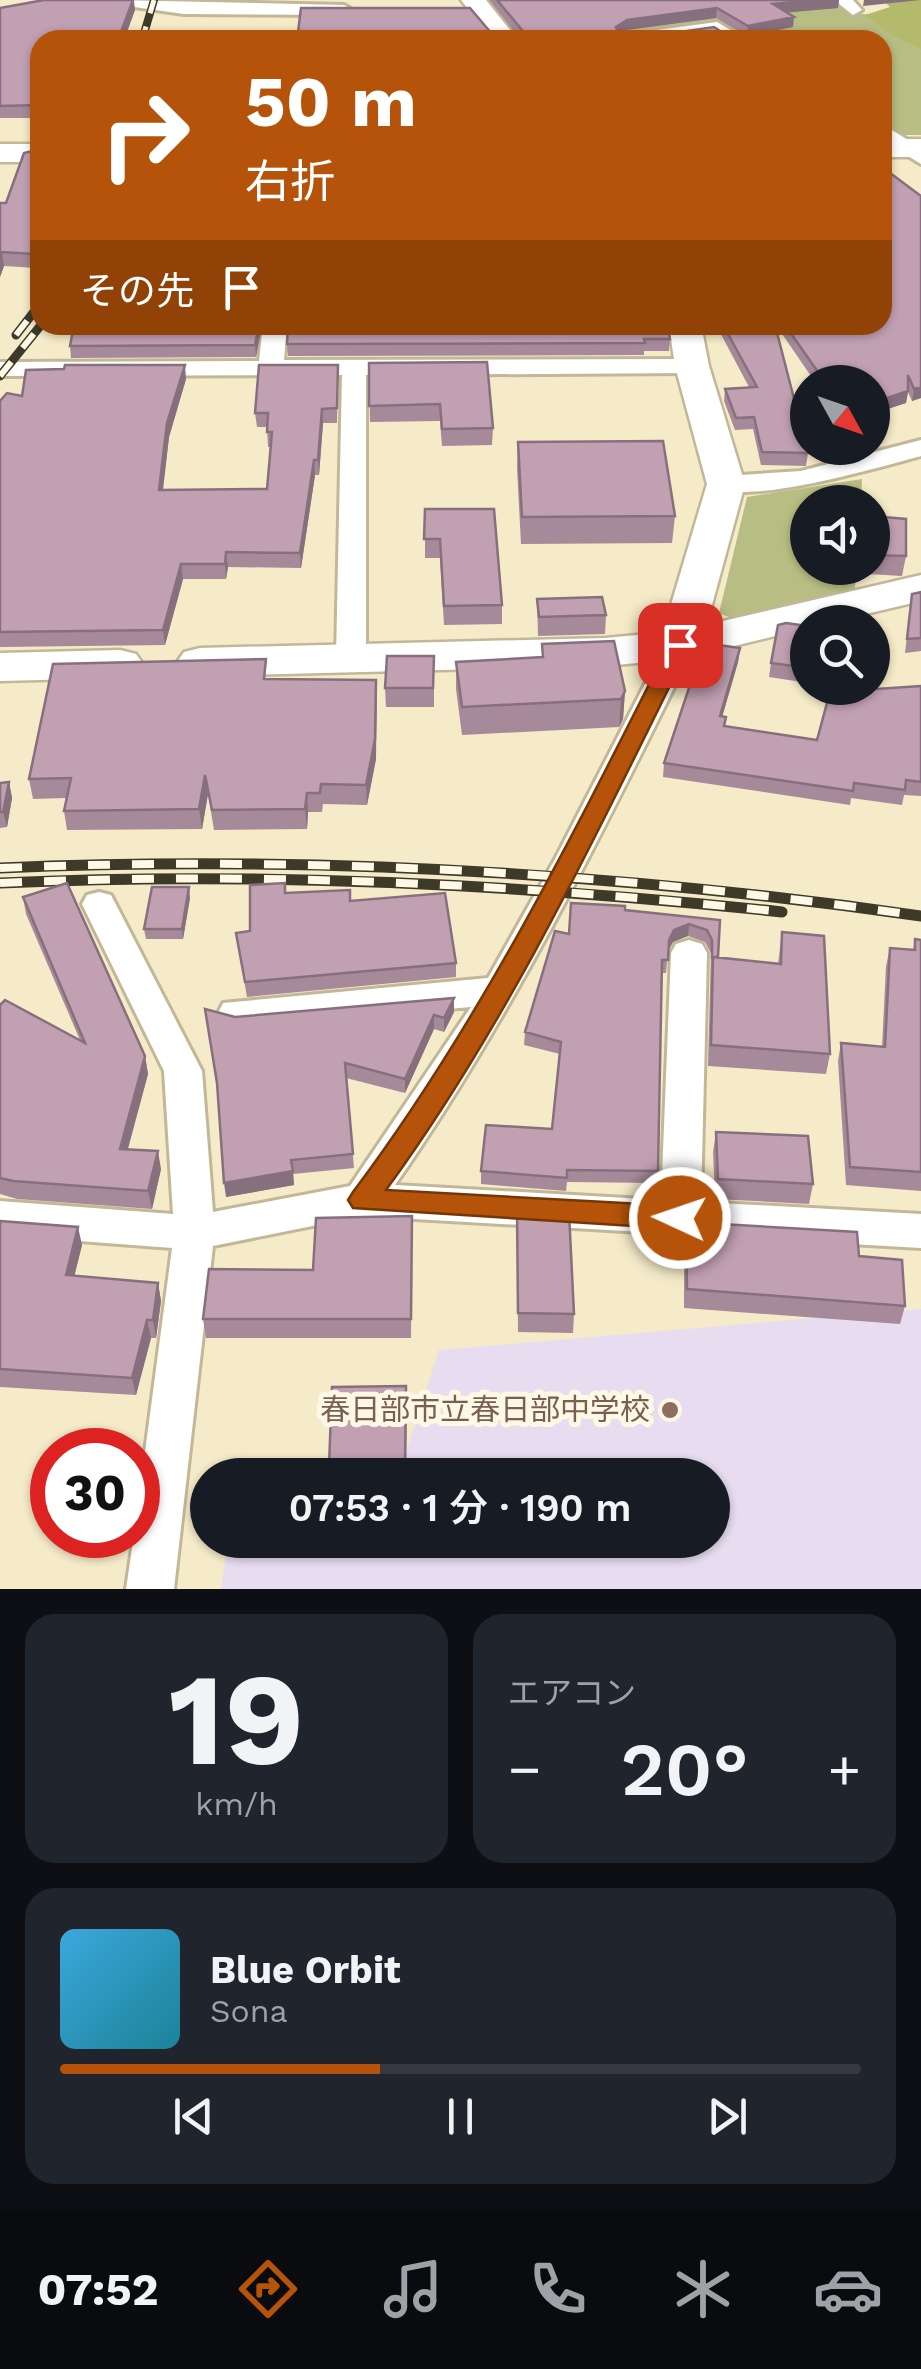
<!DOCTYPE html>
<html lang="ja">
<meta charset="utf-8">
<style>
:root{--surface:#171b24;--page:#20242c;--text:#f1f3f6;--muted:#9ea1a6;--line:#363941;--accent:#b45309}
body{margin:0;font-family:"Work Sans","Noto Sans JP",sans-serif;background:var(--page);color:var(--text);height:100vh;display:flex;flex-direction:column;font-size:38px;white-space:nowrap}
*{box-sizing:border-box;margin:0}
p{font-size:32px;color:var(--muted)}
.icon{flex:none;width:55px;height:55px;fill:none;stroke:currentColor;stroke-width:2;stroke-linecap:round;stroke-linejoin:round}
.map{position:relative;height:1589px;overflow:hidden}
.details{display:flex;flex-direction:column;gap:25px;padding:25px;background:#0d0f14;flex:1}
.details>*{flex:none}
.guide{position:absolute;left:30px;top:30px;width:862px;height:305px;border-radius:30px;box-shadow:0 2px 8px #0004;background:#b45309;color:#fff;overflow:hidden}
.needle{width:65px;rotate:130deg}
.buttons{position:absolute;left:790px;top:365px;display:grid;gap:20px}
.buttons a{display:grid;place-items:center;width:100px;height:100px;border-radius:50%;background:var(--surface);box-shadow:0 2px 8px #0004;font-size:50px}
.speed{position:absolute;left:30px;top:1428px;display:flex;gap:20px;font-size:50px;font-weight:700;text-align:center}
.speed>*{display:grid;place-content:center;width:130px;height:130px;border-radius:50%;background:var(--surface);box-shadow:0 2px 8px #0004;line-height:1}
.speed .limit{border:15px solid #d22;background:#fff;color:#111}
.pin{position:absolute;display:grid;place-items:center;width:85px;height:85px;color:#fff;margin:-42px;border-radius:20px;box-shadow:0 5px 15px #0006}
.me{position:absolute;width:110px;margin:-55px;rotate:273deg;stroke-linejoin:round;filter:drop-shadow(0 0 8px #0008)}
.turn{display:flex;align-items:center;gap:35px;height:210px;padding:0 50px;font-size:45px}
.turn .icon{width:130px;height:130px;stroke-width:2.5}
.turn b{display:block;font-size:70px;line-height:85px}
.then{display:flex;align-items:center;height:95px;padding:0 50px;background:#0003;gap:20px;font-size:38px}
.big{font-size:75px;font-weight:600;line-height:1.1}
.details .tile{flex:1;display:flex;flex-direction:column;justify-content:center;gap:15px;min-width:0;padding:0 35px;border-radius:30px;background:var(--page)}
.details .dial{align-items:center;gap:0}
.dial b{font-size:130px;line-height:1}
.song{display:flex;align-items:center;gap:30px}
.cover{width:120px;height:120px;border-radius:15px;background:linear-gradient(135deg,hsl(200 70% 55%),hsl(190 70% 35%))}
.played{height:10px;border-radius:5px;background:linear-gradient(90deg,var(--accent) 40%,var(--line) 40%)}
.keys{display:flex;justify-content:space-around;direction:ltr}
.heat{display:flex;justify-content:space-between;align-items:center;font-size:55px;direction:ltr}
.details .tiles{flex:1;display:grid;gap:25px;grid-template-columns:1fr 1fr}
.tile:last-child{grid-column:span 2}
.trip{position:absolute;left:190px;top:1458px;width:540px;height:100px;border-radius:50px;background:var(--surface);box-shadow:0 2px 8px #0004;font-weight:600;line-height:100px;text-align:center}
.menu{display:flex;height:160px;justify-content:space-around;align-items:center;background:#090b0e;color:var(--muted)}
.menu .icon{width:70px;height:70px}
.menu .selected{color:var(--accent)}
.menu b{font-size:45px;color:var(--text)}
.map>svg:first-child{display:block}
.education{fill:#e7dcf0}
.green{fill:#b8be83}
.forest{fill:#b3ba6c}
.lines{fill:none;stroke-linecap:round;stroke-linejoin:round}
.street-casing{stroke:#c2b898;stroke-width:6}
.secondary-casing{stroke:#c2b898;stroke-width:5}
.primary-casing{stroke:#c2b898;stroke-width:5}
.street{fill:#fff;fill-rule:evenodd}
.secondary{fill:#fff;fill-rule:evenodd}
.primary{fill:#fff;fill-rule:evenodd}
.rail-far2-casing{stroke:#3e3a2a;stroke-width:8}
.rail-far1-casing{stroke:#3e3a2a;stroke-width:9}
.rail-casing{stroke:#3e3a2a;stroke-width:11}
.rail-far2{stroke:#fef8e4;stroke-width:5;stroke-dasharray:14;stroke-linecap:butt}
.rail-far1{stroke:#fef8e4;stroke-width:6;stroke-dasharray:18;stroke-linecap:butt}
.rail{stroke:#fef8e4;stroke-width:8;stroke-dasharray:22;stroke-linecap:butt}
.wall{fill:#a68a99}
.shaded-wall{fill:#87707d}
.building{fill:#c1a0b2;stroke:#87707d;stroke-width:2.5}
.route{fill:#b45309;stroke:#753606;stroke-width:2.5}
.education-dot{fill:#8d6e63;stroke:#fef8e4;stroke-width:4}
.labels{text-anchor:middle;stroke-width:10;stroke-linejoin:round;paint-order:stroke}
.near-education-label{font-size:30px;fill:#785e54;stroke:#fef8e4;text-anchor:end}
</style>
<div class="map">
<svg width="921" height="1589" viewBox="0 0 921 1589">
<rect width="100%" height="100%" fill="#f5ebc9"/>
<!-- education -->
<path class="education" d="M921 1309V1589H221L228 1540H712V1475H388L400 1470 439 1350Z"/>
<!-- green -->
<path class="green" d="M756 0H835L849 13 921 18V135H901L883 124 882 40 610 39 590 24Z
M862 479 861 502H808V568H856L855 589 731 618 719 613 747 497Z"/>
<!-- forest -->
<path class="forest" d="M883 0H921V49L889 34 865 15 890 7Z"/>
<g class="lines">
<defs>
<path id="street" d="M111 0 344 5 353 10 344 15 184 14 120 5Z
M834 0H853L862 10 853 15Z
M717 22 747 40H725L714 33 665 40H618L627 34Z
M882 124 921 148V164L882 140Z
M263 325H287L284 360 692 359 704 366 692 373 366 375V658L362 665H340L336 658 342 375 0 376V362L259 361Z
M921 440V456C887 465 735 510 713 484L726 476 801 471Z
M680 636 691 639 695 645C604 830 513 1016 395 1185L661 1200 671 953 676 944 689 940 702 944 707 953 701 1202 921 1214V1248L362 1216 213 1246 174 1589H126L134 1535H138V1505L172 1248 0 1235V1201L173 1214 164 1071 82 904 87 895 99 892 111 895 202 1071 213 1212 350 1186 471 1007 236 1027 223 1023 218 1013 223 1003 488 978 555 859 665 645 669 639Z"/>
<path id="secondary" d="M461 0H486L518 40H492Z
M882 139H921V157H882Z
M0 144H40V162H0Z
M669 325H701L709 366 745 484 701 645 695 654 680 658 665 654 659 645 707 484 675 366Z"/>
<path id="primary" d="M921 575V601L832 622H808V628L680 659 605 666 200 676 184 672 177 662 184 652 200 648 605 638 680 631Z
M120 650 136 654 143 664 136 674 120 678 0 681V653Z"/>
</defs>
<!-- street casing -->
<use href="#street" class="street-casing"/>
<!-- secondary casing -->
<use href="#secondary" class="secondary-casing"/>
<!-- primary casing -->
<use href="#primary" class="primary-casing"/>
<!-- street -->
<use href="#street" class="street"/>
<!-- secondary -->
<use href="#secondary" class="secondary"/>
<!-- primary -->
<use href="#primary" class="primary"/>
<defs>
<path id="rail-far2" d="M142 40 154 0"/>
<path id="rail-far1" d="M16 335 40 304
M0 376 41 325"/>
<path id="rail" d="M0 868C310 855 614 872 921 916
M0 883C262 871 521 884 782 912"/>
</defs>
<!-- rail-far2 casing -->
<use href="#rail-far2" class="rail-far2-casing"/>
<!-- rail-far1 casing -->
<use href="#rail-far1" class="rail-far1-casing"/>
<!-- rail casing -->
<use href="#rail" class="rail-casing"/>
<!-- rail-far2 -->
<use href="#rail-far2" class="rail-far2"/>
<!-- rail-far1 -->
<use href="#rail-far1" class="rail-far1"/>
<!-- rail -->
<use href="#rail" class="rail"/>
</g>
<!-- wall -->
<path class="wall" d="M44 0H134L135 10 124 40H40V141L35 140 33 127 36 118H0V8Z
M489 0H839L838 8 786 12 793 27 747 36 716 18 626 30 621 34H666L720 31 719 36 492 34H516Z
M24 153 36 268 4 266 0 277V203H6Z
M921 196V398L912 401 908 392 906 403 872 414V382H815L776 325H882Z
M262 325 256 357 71 358 70 346Z
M716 325H775L808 453 806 466 761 465 753 429 735 430 724 401 725 389 749 387Z
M670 339 669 351H644V355L288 356 287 344Z
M369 363 493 428 492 445 442 446 440 421 370 422Z
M338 365 337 423H323L319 475H315L301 568 228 567 226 579H183L165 645 0 647V401L22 396 186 379 169 437 163 490 267 489 271 447H268L267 427H257L255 413Z
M518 442 675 516 672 543 521 544 517 468Z
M425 509 502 605V624L444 625 440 558H425Z
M872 516 906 556 902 576 867 574V568H872Z
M921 592V651L905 653 912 594Z
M537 599 606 615 605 634 538 636Z
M808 626V683L769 677 771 663Z
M542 644 625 691 623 719 619 727 462 735 456 689V662L542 657Z
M740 648 738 662 722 717 725 726 817 740 876 689 921 686V796L904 795 902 805 851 798 850 805 663 777 664 763Z
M434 656V707H386L385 688Z
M267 679 377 700 376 759 367 805 323 804 322 812H308L307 829 214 830 208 794 202 829 67 830 64 811 66 798 33 799 29 779Z
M9 782 12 798 7 827 0 828V783Z
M285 883 286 893 350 901 456 963V977L247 997 236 933 250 931Z
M23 897 145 1056 148 1074 128 1149 161 1169 152 1209 17 1199 0 1194V1005L80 1040 26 914Z
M190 898 183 939H146L144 929Z
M625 910 720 920 718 957 778 964 782 932 830 1054 826 1074 708 1066 711 953 705 942 688 936 673 942 668 951 666 973H661L657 1183 567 1182 566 1191 481 1184V1171L552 1129 560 1054 524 1045 525 1032 569 933Z
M915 939 921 940V1191L846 1185 838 1061 841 1043 882 1047 886 966 890 948 913 950Z
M454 998V1012L444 1032 434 1029 405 1093 346 1078 354 1168 293 1174 294 1185 226 1197 235 1017Z
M716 1132 813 1184 809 1204 715 1199 713 1152Z
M517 1209 574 1314 573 1333 518 1332Z
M412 1216 411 1338H206L203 1319 313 1270Z
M0 1221 82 1245 74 1276 158 1283 161 1301 156 1338H151L136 1395 0 1387Z
M686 1222 859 1256 905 1306 900 1324 684 1308V1241Z
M407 1405 406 1475H329V1466Z"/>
<!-- shaded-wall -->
<path class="shaded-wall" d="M133 0 135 10 124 40H118Z
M817 0H839L838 8 772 14 773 4Z
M864 0H921L863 6Z
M717 8 716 18 626 30 616 37V27L627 20Z
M794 17 793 27 747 36 748 26Z
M40 244V261L36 268 34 254Z
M2 252 4 266 0 277V257Z
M259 325H262L256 357 255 345Z
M185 365 186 379 169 437 161 505 159 490 167 423Z
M921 387V398L912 401 914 389Z
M908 391 906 403 872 414V403Z
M322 409 323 423 319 475 318 460Z
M314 460 315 475 301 568 300 553Z
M226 552 228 567 226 579 225 564Z
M181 564 183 579 165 645 163 630Z
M740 648 738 662 718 731 720 716Z
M376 680V759L367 805 366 785Z
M625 691 623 719 619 727 621 699Z
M205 775 208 794 202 829 199 809Z
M9 782 12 798 7 827 3 812Z
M307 793 308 812 307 829 305 809Z
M189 887 190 898 183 939 182 929Z
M689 924 688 936 673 942 667 953 669 940 674 930Z
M454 998V1012L444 1032V1018Z
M434 1015V1029L405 1093V1079Z
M145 1056 148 1074 123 1166 120 1149Z
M158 1151 161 1169 152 1209 148 1191Z
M293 1171 294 1185 226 1197 224 1183Z
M78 1227 82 1245 70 1294 66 1275Z
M158 1283 161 1301 156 1338 153 1320Z
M147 1320 151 1338 136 1395 132 1378Z"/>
<!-- building -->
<path class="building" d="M44 0H133L118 40H40V105L0 106V8Z
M497 0H817L773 4 794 17 748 26 717 8 627 20 616 27 619 34H666L714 27 720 31 713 32 728 40H297L301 8H470L492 34H518L522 30Z
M40 107V128L33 127Z
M40 149V244L34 254 2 252 0 257V203H6L24 153Z
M882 167 921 196V387L914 389 908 375V391L872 403V382H825L785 325H882Z
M74 325H259L255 345 70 346Z
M288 325H667L670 339H644L645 343 287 344Z
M723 325H775L808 453 762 452 754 417 736 418 725 389 757 387Z
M487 362 493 428 442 429 440 404 369 406V363Z
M65 365H185L167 423 159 490 267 489 272 432H267L268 413H255L259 365H338L337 408 322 409 318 460H314L300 553 226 552 225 564H181L163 630 0 632V401L7 393 22 396 26 370 64 369Z
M663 441 675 516 522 517 518 442Z
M425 509H494L502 605 444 606 440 539H424Z
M872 516 906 519V556L872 555Z
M921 592V638L907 639 912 594Z
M602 597 606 615 539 617 537 599Z
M786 623 808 626V668L771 663 778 625Z
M614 641 625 691 621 699 462 707 456 662 543 657 542 644Z
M704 643 740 648 720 716 726 717 724 726 817 740 831 688H872L873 648 876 689 921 686V782L906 780 905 790 854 783 853 791 664 763Z
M387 656H434L433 688H385Z
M266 659 264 679 376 680 375 739 366 785 321 784 320 793H307L305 809 212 810 205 775 199 809 64 811 71 778 29 779 53 664Z
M9 782 3 812H0V783Z
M67 883 145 1056 120 1149 158 1151 148 1191 13 1181 0 1178V1005L5 1000 85 1043 23 897Z
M285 883V893L350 890V901L445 893 456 963 245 982 236 933 250 931V885Z
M152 887H189L182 929H144Z
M571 903 625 906V910L720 920 718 957H713L712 959V940L707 930 689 924 674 930 669 940 668 960H662L658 1171 567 1170V1178L481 1171 486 1125 552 1129 561 1042 525 1032 555 931 569 934Z
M782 932 824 936 830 1054 711 1045 713 957 781 964Z
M915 939 921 940V1172L850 1167 841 1043 885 1047 890 948 915 950Z
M454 998 444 1018 434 1015 405 1079 345 1063 353 1154 291 1160 293 1171 224 1183 217 1083 205 1009 235 1017Z
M716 1132 808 1136 813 1184 718 1179Z
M517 1209 569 1212 574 1314 518 1313Z
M412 1216 411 1319H203L209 1269 313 1270 316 1218Z
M0 1221 78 1227 66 1275 158 1283 153 1320H147L132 1378 0 1369Z
M686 1222 857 1232 859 1256 902 1260 905 1306 687 1289Z
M406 1386 405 1465 329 1466 332 1387Z"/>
<!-- route -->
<path class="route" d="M680 639 690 645C598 831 509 1022 386 1190L680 1206 690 1209 694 1218 690 1226 680 1229 353 1208 348 1200 353 1192C480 1023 574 833 669 645Z"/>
<!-- markers -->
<circle class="education-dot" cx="670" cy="1410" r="10"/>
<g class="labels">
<!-- near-education labels -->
<g class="near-education-label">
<text x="650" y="1420">春日部市立春日部中学校</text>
</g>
</g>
</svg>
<div class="buttons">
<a><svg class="needle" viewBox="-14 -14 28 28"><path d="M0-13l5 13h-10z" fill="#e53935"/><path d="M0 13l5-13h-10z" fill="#9ea1a6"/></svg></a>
<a><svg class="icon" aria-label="sound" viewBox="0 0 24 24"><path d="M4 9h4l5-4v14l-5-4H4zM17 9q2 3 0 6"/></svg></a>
<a><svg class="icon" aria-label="search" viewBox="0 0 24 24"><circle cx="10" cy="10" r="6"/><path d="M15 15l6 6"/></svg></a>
</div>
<div class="speed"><div class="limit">30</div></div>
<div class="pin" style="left:680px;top:645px;background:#d93025"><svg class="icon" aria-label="arrive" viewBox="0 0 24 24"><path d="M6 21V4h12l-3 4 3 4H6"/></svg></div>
<svg class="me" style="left:680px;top:1218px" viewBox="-20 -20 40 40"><circle r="17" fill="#b45309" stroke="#fff" stroke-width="3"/><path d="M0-11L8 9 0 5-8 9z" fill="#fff"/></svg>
<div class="trip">07:53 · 1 分 · 190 m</div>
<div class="guide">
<div class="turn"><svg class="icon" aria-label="right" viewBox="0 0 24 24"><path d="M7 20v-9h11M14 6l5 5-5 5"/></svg><div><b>50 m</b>右折</div></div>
<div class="then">その先<svg class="icon" aria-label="arrive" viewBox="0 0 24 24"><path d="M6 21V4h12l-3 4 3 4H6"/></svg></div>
</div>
</div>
<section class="details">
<div class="tiles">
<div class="tile dial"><b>19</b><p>km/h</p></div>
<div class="tile"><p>エアコン</p>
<div class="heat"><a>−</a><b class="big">20°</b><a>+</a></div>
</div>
<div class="tile">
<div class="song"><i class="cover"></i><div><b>Blue Orbit</b><p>Sona</p></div></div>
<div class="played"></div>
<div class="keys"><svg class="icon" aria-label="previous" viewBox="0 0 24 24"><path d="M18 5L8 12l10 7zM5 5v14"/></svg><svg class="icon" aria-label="pause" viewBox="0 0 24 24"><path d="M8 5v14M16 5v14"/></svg><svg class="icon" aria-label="next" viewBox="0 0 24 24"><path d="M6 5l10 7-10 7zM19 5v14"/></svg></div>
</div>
</div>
</section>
<nav class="menu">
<b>07:52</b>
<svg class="icon selected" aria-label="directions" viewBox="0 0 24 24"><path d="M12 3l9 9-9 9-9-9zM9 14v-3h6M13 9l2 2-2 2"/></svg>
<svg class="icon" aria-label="music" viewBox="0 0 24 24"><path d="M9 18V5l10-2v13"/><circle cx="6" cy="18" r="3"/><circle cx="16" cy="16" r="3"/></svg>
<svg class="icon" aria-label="phone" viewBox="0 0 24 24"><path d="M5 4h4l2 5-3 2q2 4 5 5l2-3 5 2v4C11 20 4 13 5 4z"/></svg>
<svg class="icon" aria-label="climate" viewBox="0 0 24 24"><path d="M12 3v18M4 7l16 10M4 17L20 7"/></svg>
<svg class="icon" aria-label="car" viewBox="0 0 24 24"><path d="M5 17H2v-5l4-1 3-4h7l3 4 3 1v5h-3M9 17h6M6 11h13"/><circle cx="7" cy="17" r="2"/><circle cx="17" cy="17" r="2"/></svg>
</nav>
